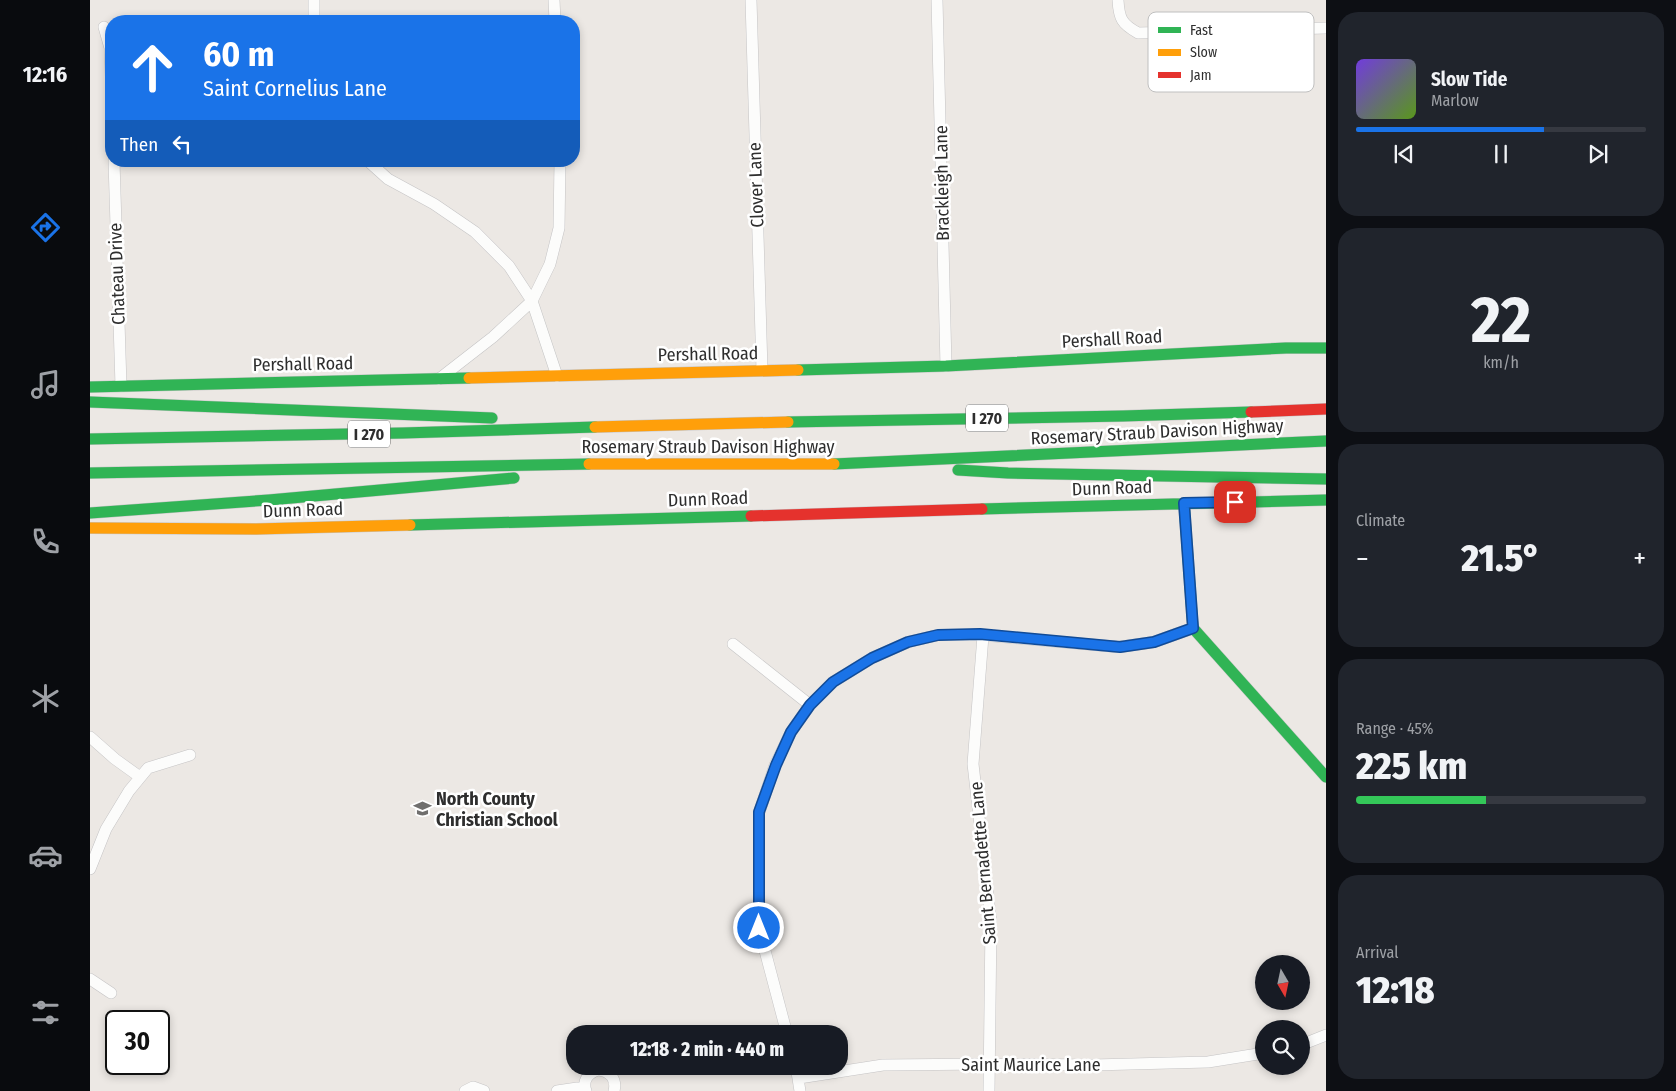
<!DOCTYPE html>
<meta charset="utf-8">
<style>
:root{--surface:#171b24;--page:#20242c;--text:#f1f3f6;--muted:#9ea1a6;--line:#363941;--accent:#1a73e8}
body{margin:0;font-family:"Fira Sans Condensed",sans-serif;background:var(--page);color:var(--text);height:100vh;display:flex;flex-direction:column;font-size:19px;white-space:nowrap}
*{box-sizing:border-box;margin:0}
p{font-size:16px;color:var(--muted)}
.icon{flex:none;width:28px;height:28px;fill:none;stroke:currentColor;stroke-width:2;stroke-linecap:round;stroke-linejoin:round}
.map{position:relative;flex:1;overflow:hidden}
.side{display:flex;flex-direction:column;gap:12px;padding:12px;background:#0d0f14;width:350px}
.side>*{flex:none}
.banner{position:absolute;left:15px;top:15px;width:475px;height:152px;border-radius:20px;box-shadow:0 2px 8px #0003;background:#1a73e8;color:#fff;overflow:hidden}
.needle{width:32px;rotate:171deg}
.controls{position:absolute;left:1165px;top:955px;display:grid;gap:10px}
.controls a{display:grid;place-items:center;width:55px;height:55px;border-radius:50%;background:var(--surface);box-shadow:0 2px 8px #0003;font-size:25px}
.speed{position:absolute;left:15px;top:1010px;display:flex;gap:10px;font-size:25px;font-weight:700;text-align:center}
.speed>*{display:grid;place-content:center;width:65px;height:65px;border-radius:50%;background:var(--surface);box-shadow:0 2px 8px #0003;line-height:1}
.speed .limit{border:2px solid #111;border-radius:8px;background:#fff;color:#111}
.pin{position:absolute;display:grid;place-items:center;width:42px;height:42px;color:#fff;margin:-21px;border-radius:10px;box-shadow:0 2px 8px #0006}
.me{position:absolute;width:55px;margin:-28px;rotate:0deg;stroke-linejoin:round;filter:drop-shadow(0 0 4px #0008)}
.turn{display:flex;align-items:center;gap:18px;height:105px;padding:0 15px;font-size:22px}
.turn .icon{width:65px;height:65px;stroke-width:2.5}
.turn b{display:block;font-size:35px;line-height:42px}
.then{display:flex;align-items:center;height:48px;padding:0 15px;background:#0003;gap:10px;font-size:19px}
.big{font-size:38px;font-weight:800;line-height:1.1}
.side .widget{flex:1;display:flex;flex-direction:column;justify-content:center;gap:8px;min-width:0;padding:0 18px;border-radius:20px;background:var(--page)}
.side .dial{align-items:center;gap:0}
.dial b{font-size:65px;line-height:1}
.song{display:flex;align-items:center;gap:15px}
.cover{width:60px;height:60px;border-radius:8px;background:linear-gradient(135deg,hsl(260 70% 55%),hsl(90 70% 35%))}
.played{height:5px;border-radius:2px;background:linear-gradient(90deg,var(--accent) 65%,var(--line) 65%)}
.keys{display:flex;justify-content:space-around;direction:ltr}
.heat{display:flex;justify-content:space-between;align-items:center;font-size:28px;direction:ltr}
.charge{height:8px;border-radius:4px;background:linear-gradient(90deg,#34c759 45%,var(--line) 0)}
.trip{position:absolute;left:476px;top:1025px;width:282px;height:50px;border-radius:20px;background:var(--surface);box-shadow:0 2px 8px #0003;font-weight:800;line-height:50px;text-align:center}
main{display:flex;flex:1;min-height:0}
.dock{display:flex;flex-direction:column;width:90px;justify-content:space-around;align-items:center;background:#090b0e;color:var(--muted)}
.dock .icon{width:35px;height:35px}
.dock .on{color:var(--accent)}
.dock b{font-size:22px;color:var(--text)}
.map>svg:first-child{display:block}
.lines{fill:none;stroke-linecap:round;stroke-linejoin:round}
.street-casing{stroke:#c5c4c5;stroke-width:12}
.fast-casing{stroke:#c5c4c5;stroke-width:12}
.slow-casing{stroke:#c5c4c5;stroke-width:12}
.jam-casing{stroke:#c5c4c5;stroke-width:12}
.street{stroke:#fcfcfb;stroke-width:11}
.fast{stroke:#30b455;stroke-width:11}
.slow{stroke:#ff9f0a;stroke-width:11}
.jam{stroke:#e5322d;stroke-width:11}
.route-casing{stroke:#114b97;stroke-width:12}
.route{stroke:#1a73e8;stroke-width:9}
.labels{text-anchor:middle;stroke-width:5;stroke-linejoin:round;paint-order:stroke}
.shield{fill:#fff;stroke:#6d6d6d;stroke-width:1}
.shield-label{font-size:16px;font-weight:bold;fill:#2e2e2e}
.street-label{font-size:18px;fill:#2e2e2e;stroke:#fff}
.poi-label{font-size:18px;font-weight:bold;fill:#2e2e2e;stroke:#fff;text-anchor:start}
.key{fill:#fff;stroke:#c0c0c0;stroke-width:1}
.key-label{font-size:14px;fill:#2e2e2e}
</style>
<main>
<nav class="dock">
<b>12:16</b>
<svg class="icon on" aria-label="directions" viewBox="0 0 24 24"><path d="M12 3l9 9-9 9-9-9zM9 14v-3h6M13 9l2 2-2 2"/></svg>
<svg class="icon" aria-label="music" viewBox="0 0 24 24"><path d="M9 18V5l10-2v13"/><circle cx="6" cy="18" r="3"/><circle cx="16" cy="16" r="3"/></svg>
<svg class="icon" aria-label="phone" viewBox="0 0 24 24"><path d="M5 4h4l2 5-3 2q2 4 5 5l2-3 5 2v4C11 20 4 13 5 4z"/></svg>
<svg class="icon" aria-label="climate" viewBox="0 0 24 24"><path d="M12 3v18M4 7l16 10M4 17L20 7"/></svg>
<svg class="icon" aria-label="car" viewBox="0 0 24 24"><path d="M5 17H2v-5l4-1 3-4h7l3 4 3 1v5h-3M9 17h6M6 11h13"/><circle cx="7" cy="17" r="2"/><circle cx="17" cy="17" r="2"/></svg>
<svg class="icon" aria-label="filters" viewBox="0 0 24 24"><path d="M4 7h16M4 17h16"/><circle cx="9" cy="7" r="2"/><circle cx="15" cy="17" r="2"/></svg>
</nav>
<div class="map">
<svg width="1236" height="1091" viewBox="0 0 1236 1091">
<rect width="100%" height="100%" fill="#ece8e4"/>
<g class="lines">
<defs>
<path id="street" d="M224 0V21
M464 0 465 21
M661 0 672 370
M847 0 856 366
M1028 0C1029 19 1032 24 1048 33L1236 28
M14 27 20 48 21 77
M24 161 31 386
M278 161 298 179 344 204 385 232 419 266 442 301 467 376
M349 379 403 337 442 301 460 264 469 228 470 161
M893 636 883 764 901 922 899 1091
M643 644 720 705
M0 737 25 759 50 777
M0 869 16 829 39 791 58 768 100 755
M0 979 21 993
M697 1034 669 928V813L685 765 701 732 720 705 743 682 782 658 818 642 848 635H891L1029 647 1064 642 1103 628
M1211 1045 1236 1035
M706 1066 710 1091
M709 1078 793 1065 899 1064 1003 1065 1118 1062 1174 1053
M375 1091 383 1087 394 1091
M467 1091 494 1087
M496 1091C492 1081 498 1073 508 1070 520 1071 527 1079 524 1091"/>
<path id="fast" d="M708 370 856 366 1196 348H1236
M0 387 379 378
M0 402 402 418
M698 422 1033 416 1161 412
M0 439 313 433 505 427
M744 464 1236 441
M868 470 918 473 1236 479
M0 473 499 464
M1094 503 1103 628 1236 777
M892 509 1236 500
M0 513 179 500 424 478
M320 525 661 516"/>
<path id="slow" d="M379 378 708 370
M505 427 698 422
M499 464H744
M0 528 166 529 320 525"/>
<path id="jam" d="M1161 412 1236 409
M661 516 892 509"/>
</defs>
<!-- street casing -->
<use href="#street" class="street-casing"/>
<!-- fast casing -->
<use href="#fast" class="fast-casing"/>
<!-- slow casing -->
<use href="#slow" class="slow-casing"/>
<!-- jam casing -->
<use href="#jam" class="jam-casing"/>
<!-- street -->
<use href="#street" class="street"/>
<!-- fast -->
<use href="#fast" class="fast"/>
<!-- slow -->
<use href="#slow" class="slow"/>
<!-- jam -->
<use href="#jam" class="jam"/>
</g>
<g class="lines">
<defs>
<path id="route" d="M669 928V812L686 765 701 732 720 705 743 682 782 658 818 642 848 635 890 634 1030 647 1064 642 1103 628 1094 503 1145 502"/>
</defs>
<!-- route casing -->
<use href="#route" class="route-casing"/>
<!-- route -->
<use href="#route" class="route"/>
</g>
<!-- icons -->
<defs>
<symbol id="school-bare" viewBox="-9 -9 18 18"><path d="M0-5L7-2L0 1L-7-2ZM-4 1L0 2.5L4 1V4Q0 6-4 4Z" fill="#706f6e" stroke="#fff" stroke-width="2.5" paint-order="stroke"/></symbol>
</defs>
<g fill-rule="evenodd">
<use href="#school-bare" x="320" y="796" width="25" height="25"/>
</g>
<g class="labels">
<!-- shield labels -->
<g class="shield">
<rect x="876" y="404.5" width="42" height="27" rx="4"/>
<rect x="258" y="420.5" width="42" height="27" rx="4"/>
</g>
<g class="shield-label">
<text x="897" y="424">I 270</text>
<text x="279" y="440">I 270</text>
</g>
<!-- street labels -->
<g class="street-label">
<text transform="translate(852 183) rotate(-91)" y="6">Brackleigh Lane</text>
<text transform="translate(666 185) rotate(-92)" y="6">Clover Lane</text>
<text transform="translate(27 274) rotate(-92)" y="6">Chateau Drive</text>
<text transform="translate(1022 339) rotate(-3)" y="6">Pershall Road</text>
<text transform="translate(618 354) rotate(-1)" y="6">Pershall Road</text>
<text transform="translate(213 364) rotate(-1)" y="6">Pershall Road</text>
<text transform="translate(1067 432) rotate(-3)" y="6">Rosemary Straub Davison Highway</text>
<text x="618" y="453">Rosemary Straub Davison Highway</text>
<text transform="translate(1022 488) rotate(-2)" y="6">Dunn Road</text>
<text transform="translate(618 499) rotate(-2)" y="6">Dunn Road</text>
<text transform="translate(213 510) rotate(-2)" y="6">Dunn Road</text>
<text transform="translate(893 863) rotate(-95)" y="6">Saint Bernadette Lane</text>
<text x="941" y="1071">Saint Maurice Lane</text>
</g>
<!-- poi labels -->
<g class="poi-label">
<text x="346" y="805">North County<tspan x="346" dy="21">Christian School</tspan></text>
</g>
</g>
<!-- legend -->
<rect x="1058" y="12" width="166" height="80" rx="8" class="key"/>
<rect x="1068" y="27" width="23" height="6" fill="#30b455"/>
<rect x="1068" y="49" width="23" height="7" fill="#ff9f0a"/>
<rect x="1068" y="72" width="23" height="6" fill="#e5322d"/>
<g class="key-label">
<text x="1100" y="35">Fast</text>
<text x="1100" y="57">Slow</text>
<text x="1100" y="80">Jam</text>
</g>
</svg>
<div class="controls">
<a><svg class="needle" viewBox="-14 -14 28 28"><path d="M0-13l5 13h-10z" fill="#e53935"/><path d="M0 13l5-13h-10z" fill="#9ea1a6"/></svg></a>
<a><svg class="icon" aria-label="search" viewBox="0 0 24 24"><circle cx="10" cy="10" r="6"/><path d="M15 15l6 6"/></svg></a>
</div>
<div class="speed"><div class="limit">30</div></div>
<div class="pin" style="left:1145px;top:502px;background:#d93025"><svg class="icon" aria-label="arrive" viewBox="0 0 24 24"><path d="M6 21V4h12l-3 4 3 4H6"/></svg></div>
<svg class="me" style="left:669px;top:928px" viewBox="-20 -20 40 40"><circle r="17" fill="#1a73e8" stroke="#fff" stroke-width="3"/><path d="M0-11L8 9 0 5-8 9z" fill="#fff"/></svg>
<div class="trip">12:18 · 2 min · 440 m</div>
<div class="banner">
<div class="turn"><svg class="icon" aria-label="ahead" viewBox="0 0 24 24"><path d="M12 20V5M6 11l6-6 6 6"/></svg><div><b>60 m</b>Saint Cornelius Lane</div></div>
<div class="then">Then<svg class="icon" aria-label="left" viewBox="0 0 24 24"><path d="M17 20v-9H6M10 6l-5 5 5 5"/></svg></div>
</div>
</div>
<section class="side">
<div class="widget">
<div class="song"><i class="cover"></i><div><b>Slow Tide</b><p>Marlow</p></div></div>
<div class="played"></div>
<div class="keys"><svg class="icon" aria-label="previous" viewBox="0 0 24 24"><path d="M18 5L8 12l10 7zM5 5v14"/></svg><svg class="icon" aria-label="pause" viewBox="0 0 24 24"><path d="M8 5v14M16 5v14"/></svg><svg class="icon" aria-label="next" viewBox="0 0 24 24"><path d="M6 5l10 7-10 7zM19 5v14"/></svg></div>
</div>
<div class="widget dial"><b>22</b><p>km/h</p></div>
<div class="widget"><p>Climate</p>
<div class="heat"><a>−</a><b class="big">21.5°</b><a>+</a></div>
</div>
<div class="widget"><p>Range · 45%</p><b class="big">225 km</b><div class="charge"></div></div>
<div class="widget"><p>Arrival</p><b class="big">12:18</b></div>
</section>
</main>
